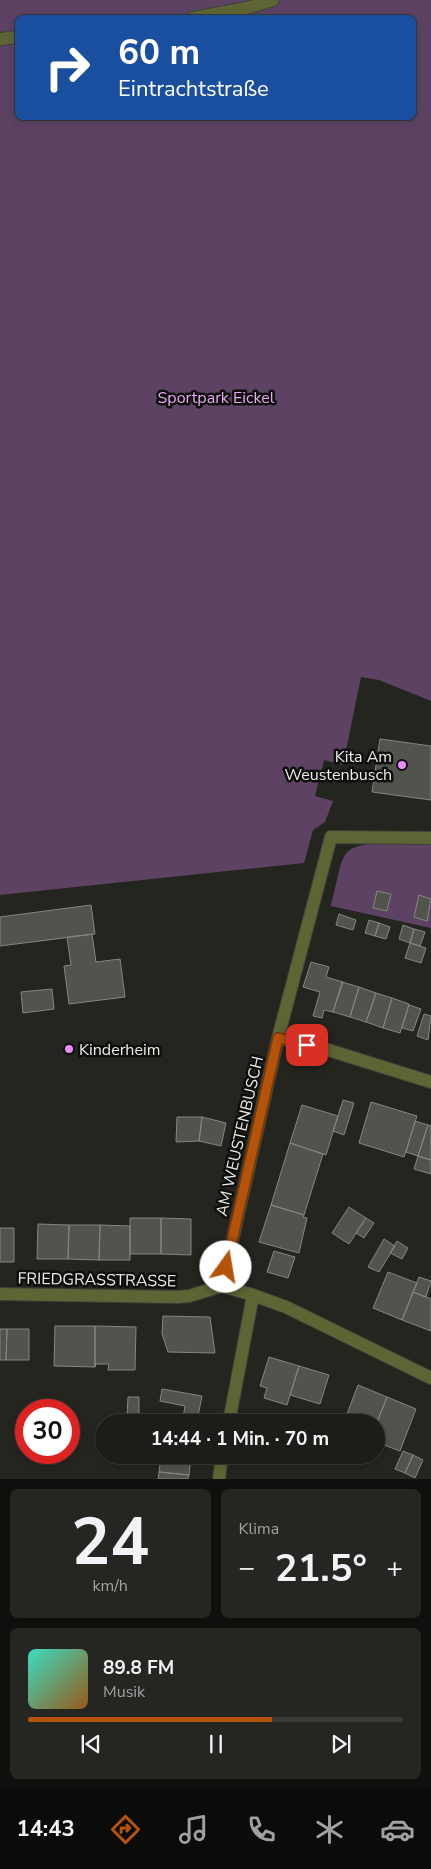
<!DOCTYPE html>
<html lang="de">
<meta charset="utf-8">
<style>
:root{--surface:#1c1c18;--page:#252521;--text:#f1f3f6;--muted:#a0a1a2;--line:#3a3a37;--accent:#b45309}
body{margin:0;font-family:"Nunito Sans",sans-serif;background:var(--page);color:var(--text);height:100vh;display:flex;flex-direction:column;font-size:19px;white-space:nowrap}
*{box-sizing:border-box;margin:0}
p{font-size:16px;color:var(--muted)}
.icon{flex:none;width:28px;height:28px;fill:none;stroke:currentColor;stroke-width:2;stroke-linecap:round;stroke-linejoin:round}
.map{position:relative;height:1479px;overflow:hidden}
.drawer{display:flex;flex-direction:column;gap:10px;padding:10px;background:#0f0f0d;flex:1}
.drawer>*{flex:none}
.hud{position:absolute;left:15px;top:15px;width:401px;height:105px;border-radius:8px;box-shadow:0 2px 8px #0003,0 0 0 1px var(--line);background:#1a4fa0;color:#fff;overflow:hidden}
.speed{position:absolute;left:15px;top:1399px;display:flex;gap:10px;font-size:25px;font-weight:700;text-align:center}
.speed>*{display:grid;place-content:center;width:65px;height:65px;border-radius:50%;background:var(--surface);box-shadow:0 2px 8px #0003,0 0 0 1px var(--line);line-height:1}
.speed .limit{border:8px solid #d22;background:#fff;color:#111}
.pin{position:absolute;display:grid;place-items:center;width:42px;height:42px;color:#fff;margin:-21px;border-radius:10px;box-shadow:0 2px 8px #0006}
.me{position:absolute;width:55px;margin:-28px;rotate:13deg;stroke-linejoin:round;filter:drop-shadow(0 0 4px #0008)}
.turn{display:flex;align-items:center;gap:18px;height:105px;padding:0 20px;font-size:22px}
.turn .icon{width:65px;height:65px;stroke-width:2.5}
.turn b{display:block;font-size:35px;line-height:42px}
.big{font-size:38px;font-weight:700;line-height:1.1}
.drawer .tile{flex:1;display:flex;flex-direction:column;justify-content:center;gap:8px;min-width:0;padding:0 18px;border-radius:8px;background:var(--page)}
.drawer .dial{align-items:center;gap:0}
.dial b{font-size:65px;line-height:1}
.song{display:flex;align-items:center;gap:15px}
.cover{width:60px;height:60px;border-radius:8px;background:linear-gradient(135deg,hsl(170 70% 55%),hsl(30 70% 35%))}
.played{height:5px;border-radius:2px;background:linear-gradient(90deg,var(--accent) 65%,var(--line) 65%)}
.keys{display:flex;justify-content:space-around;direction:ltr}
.heat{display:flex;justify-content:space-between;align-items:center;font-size:28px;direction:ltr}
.drawer .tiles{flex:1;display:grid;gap:10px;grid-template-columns:1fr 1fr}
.tile:last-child{grid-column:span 2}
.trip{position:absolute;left:95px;top:1414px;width:290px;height:50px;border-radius:25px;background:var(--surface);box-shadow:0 2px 8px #0003,0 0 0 1px var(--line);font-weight:700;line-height:50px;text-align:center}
.tabs{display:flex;height:80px;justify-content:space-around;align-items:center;background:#0b0b0a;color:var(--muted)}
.tabs .icon{width:35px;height:35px}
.tabs .active{color:var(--accent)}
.tabs b{font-size:22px;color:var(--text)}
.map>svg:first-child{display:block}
.green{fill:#5d4263;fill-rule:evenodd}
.building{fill:#52534d;stroke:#858680}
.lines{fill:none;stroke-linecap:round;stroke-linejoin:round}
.service-casing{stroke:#41413c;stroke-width:14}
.minor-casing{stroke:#41413c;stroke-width:14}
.service{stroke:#5e6434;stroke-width:12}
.minor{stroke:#5e6434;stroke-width:12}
.route-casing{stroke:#753606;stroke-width:12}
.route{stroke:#b45309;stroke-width:9}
.poi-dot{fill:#e98dfe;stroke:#0e0e0c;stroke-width:2}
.labels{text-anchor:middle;stroke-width:5;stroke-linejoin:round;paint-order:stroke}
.park-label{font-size:16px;fill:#e8a9f6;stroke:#0e0e0c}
.poi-label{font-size:16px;fill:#edeeea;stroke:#0e0e0c;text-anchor:end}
.street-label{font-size:16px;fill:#edeeea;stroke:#0e0e0c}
</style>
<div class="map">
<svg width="431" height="1479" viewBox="0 0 431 1479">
<rect width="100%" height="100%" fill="#252520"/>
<!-- green -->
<path class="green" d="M0 0H431V701L379 680 361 677 343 765 324 760 315 796 333 801 325 822 313 830 304 863 0 895ZM18 18H414V118H18Z
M401 843 431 845V928L331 906C346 846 336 844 401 843Z"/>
<!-- building -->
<path class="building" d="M380 739 431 746V800L372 792Z
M377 891 391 894 387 911 373 908Z
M419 895 431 899 427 921 414 917Z
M91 905 95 934 0 946V917Z
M339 914 356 920 353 930 336 925Z
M369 920 379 923 375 936 365 933Z
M379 923 390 927 386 939 375 936Z
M403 925 414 929 410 943 399 939Z
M414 929 425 932 420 946 410 943Z
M92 934 96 962 120 959 125 997 69 1004 64 966 71 965 67 937Z
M410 943 426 948 421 963 405 958Z
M311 962 329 967 326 977 343 982 333 1012 324 1010 322 1018 313 1016 320 992 303 987Z
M342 982 359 987 350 1017 333 1012Z
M359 987 376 993 366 1022 350 1017Z
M52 989 54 1009 23 1013 21 992Z
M376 993 392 998 383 1028 366 1022Z
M392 998 409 1004 400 1033 383 1028Z
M409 1005 421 1009 413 1031 402 1028Z
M424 1014 431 1016 428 1040 417 1036Z
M343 1100 354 1103 344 1135 333 1131Z
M371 1102 417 1116 404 1157 359 1143Z
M302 1105 338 1116 326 1155 290 1143Z
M177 1117H202L199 1141 176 1142Z
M202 1117 226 1123 221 1146 199 1141Z
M415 1121 428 1125 418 1156 406 1152Z
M428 1125 431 1126V1160L418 1156Z
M290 1143 323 1154 304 1215 271 1205Z
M418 1156 431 1160V1174L414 1169Z
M271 1205 304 1215 303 1217 307 1218 299 1253 259 1242Z
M349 1207 366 1218 349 1244 332 1233Z
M130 1218H161V1254H130Z
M161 1218 191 1219V1255L161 1254Z
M366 1218 374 1223 364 1238 356 1233Z
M38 1224 69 1225 68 1259H37Z
M69 1225H100L99 1260 68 1259Z
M100 1225 130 1226V1260H99Z
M0 1228H14V1262H0Z
M384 1239 395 1246 379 1272 368 1267Z
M397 1241 408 1248 402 1259 390 1253Z
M274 1251 295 1257 288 1278 267 1272Z
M388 1272 417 1283 402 1320 373 1308Z
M419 1277 431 1281 426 1297 413 1292Z
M413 1292 431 1299V1331L402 1320Z
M163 1316 210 1317 215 1353 168 1352 162 1334Z
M55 1326H95V1367L54 1366Z
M95 1326 136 1327 135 1370H108L109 1364H96L95 1367Z
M0 1329H7L6 1360H0Z
M7 1329H29V1360H6Z
M269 1357 299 1366 287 1405 264 1398 267 1388 260 1386Z
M299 1366 329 1375 320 1404 290 1395Z
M358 1385 387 1397 376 1425V1422H369L347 1414Z
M162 1389 202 1396 197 1421 183 1418 185 1406 160 1401Z
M128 1397H139V1418H127Z
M387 1397 416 1409 400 1451 376 1442V1425Z
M403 1451 413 1455 405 1473 395 1469Z
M161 1455H191L189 1475 159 1472Z
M413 1455 423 1460 415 1478 405 1473Z
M159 1472 189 1475 188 1479H158Z"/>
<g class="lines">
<defs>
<path id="service" d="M193 18 247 8 273 0
M0 39 18 37
M278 1038 331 837 431 838"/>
<path id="minor" d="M222 1286 278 1038 322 1048 431 1082
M222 1286 253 1295 229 1422
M0 1294 177 1297 189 1296 222 1286
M253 1295 286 1307 431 1378
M219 1479 222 1455"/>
</defs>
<!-- service casing -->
<use href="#service" class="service-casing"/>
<!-- minor casing -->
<use href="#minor" class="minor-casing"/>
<!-- service -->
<use href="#service" class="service"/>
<!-- minor -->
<use href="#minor" class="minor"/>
</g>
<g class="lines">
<defs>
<path id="route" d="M226 1267 278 1038 307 1045"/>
</defs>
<!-- route casing -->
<use href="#route" class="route-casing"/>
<!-- route -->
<use href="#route" class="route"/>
</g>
<!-- markers -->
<g class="poi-dot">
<circle cx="402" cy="765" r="5"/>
<circle cx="69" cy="1049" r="5"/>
</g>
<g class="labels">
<!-- park labels -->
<g class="park-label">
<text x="216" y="403">Sportpark Eickel</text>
</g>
<!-- poi labels -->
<g class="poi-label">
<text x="392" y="762">Kita Am<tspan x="392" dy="18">Weustenbusch</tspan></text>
<text x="79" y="1055" text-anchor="start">Kinderheim</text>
</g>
<!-- street labels -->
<g class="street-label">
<text transform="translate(239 1136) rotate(-77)" y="6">AM WEUSTENBUSCH</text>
<text transform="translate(97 1279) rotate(1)" y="6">FRIEDGRASSTRASSE</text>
</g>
</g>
</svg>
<div class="speed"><div class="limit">30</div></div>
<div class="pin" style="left:307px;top:1045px;background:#d93025"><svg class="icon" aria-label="arrive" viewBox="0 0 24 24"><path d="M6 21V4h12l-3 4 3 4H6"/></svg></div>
<svg class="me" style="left:226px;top:1267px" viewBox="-20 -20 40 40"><circle r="19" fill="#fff"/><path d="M0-13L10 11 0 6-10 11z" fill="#b45309"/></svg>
<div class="trip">14:44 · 1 Min. · 70 m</div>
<div class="hud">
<div class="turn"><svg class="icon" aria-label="right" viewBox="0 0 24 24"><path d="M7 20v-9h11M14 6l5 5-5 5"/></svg><div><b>60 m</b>Eintrachtstraße</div></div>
</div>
</div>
<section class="drawer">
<div class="tiles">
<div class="tile dial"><b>24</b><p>km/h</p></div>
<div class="tile"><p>Klima</p>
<div class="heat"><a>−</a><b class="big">21.5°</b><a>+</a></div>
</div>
<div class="tile">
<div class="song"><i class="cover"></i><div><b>89.8 FM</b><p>Musik</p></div></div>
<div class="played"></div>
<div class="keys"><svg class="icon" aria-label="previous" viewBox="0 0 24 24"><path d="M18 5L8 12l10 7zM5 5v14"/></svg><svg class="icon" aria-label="pause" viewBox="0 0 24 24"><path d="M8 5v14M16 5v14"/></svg><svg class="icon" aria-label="next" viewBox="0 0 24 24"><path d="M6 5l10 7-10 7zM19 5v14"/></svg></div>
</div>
</div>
</section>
<nav class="tabs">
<b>14:43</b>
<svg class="icon active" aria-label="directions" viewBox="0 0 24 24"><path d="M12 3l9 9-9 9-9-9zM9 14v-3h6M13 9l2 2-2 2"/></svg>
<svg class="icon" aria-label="music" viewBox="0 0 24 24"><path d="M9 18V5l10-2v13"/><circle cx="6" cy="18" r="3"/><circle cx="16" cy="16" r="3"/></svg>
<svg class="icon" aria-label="phone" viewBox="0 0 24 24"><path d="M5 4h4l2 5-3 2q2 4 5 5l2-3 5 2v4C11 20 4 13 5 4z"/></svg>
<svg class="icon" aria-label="climate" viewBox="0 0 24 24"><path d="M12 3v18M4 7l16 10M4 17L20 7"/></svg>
<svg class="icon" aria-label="car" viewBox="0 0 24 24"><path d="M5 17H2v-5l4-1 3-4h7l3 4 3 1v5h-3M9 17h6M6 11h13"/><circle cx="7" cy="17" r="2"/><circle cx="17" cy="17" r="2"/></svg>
</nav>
